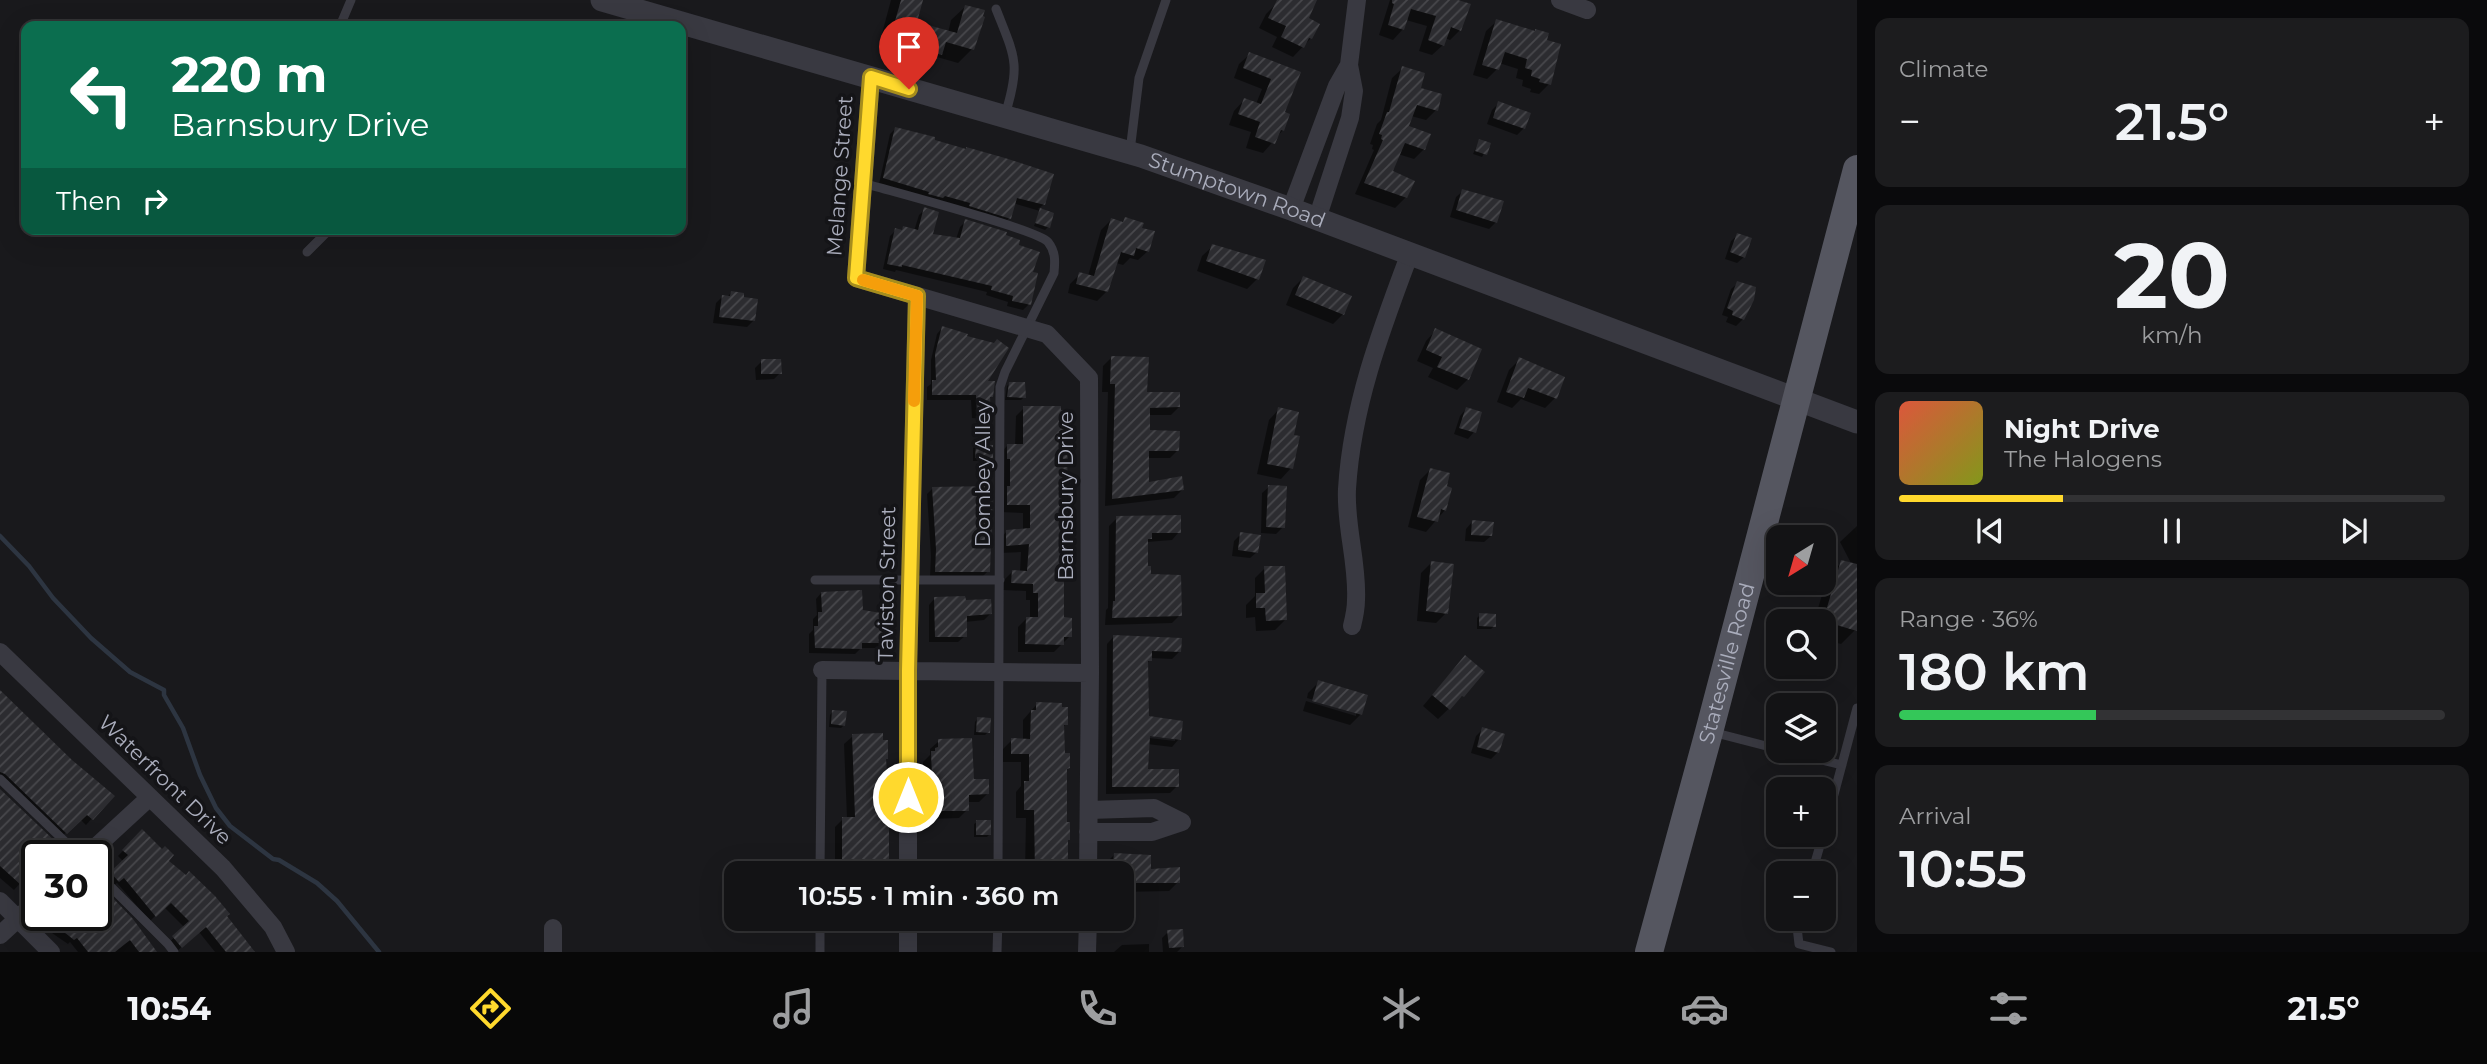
<!DOCTYPE html>
<meta charset="utf-8">
<style>
:root{--surface:#131315;--page:#1c1c1e;--text:#f1f3f6;--muted:#9d9ea0;--line:#323234;--accent:#ffd92d}
body{margin:0;font-family:Montserrat,sans-serif;background:var(--page);color:var(--text);height:100vh;display:flex;flex-direction:column;font-size:26px;white-space:nowrap}
*{box-sizing:border-box;margin:0}
p{font-size:23px;color:var(--muted)}
.icon{flex:none;width:38px;height:38px;fill:none;stroke:currentColor;stroke-width:2;stroke-linecap:round;stroke-linejoin:round}
.map{position:relative;flex:1;overflow:hidden}
.panel{display:flex;flex-direction:column;gap:18px;padding:18px;background:#0a0a0c;width:630px}
.panel>*{flex:none}
.top-card{position:absolute;left:21px;top:21px;width:665px;height:214px;border-radius:14px;box-shadow:0 7px 28px #0002,0 0 0 2px var(--line);background:#0b6e4f;color:#fff;overflow:hidden}
.needle{width:46px;rotate:217deg}
.controls{position:absolute;left:1766px;top:525px;display:grid;gap:14px}
.controls a{display:grid;place-items:center;width:70px;height:70px;border-radius:14px;background:var(--surface);box-shadow:0 7px 28px #0002,0 0 0 2px var(--line);font-size:35px}
.speed{position:absolute;left:21px;top:840px;display:flex;gap:14px;font-size:35px;font-weight:700;text-align:center}
.speed>*{display:grid;place-content:center;width:91px;height:91px;border-radius:50%;background:var(--surface);box-shadow:0 7px 28px #0002,0 0 0 2px var(--line);line-height:1}
.speed .limit{border:4px solid #111;border-radius:10px;background:#fff;color:#111}
.pin{position:absolute;display:grid;place-items:center;width:60px;height:60px;color:#fff;margin:-72px -30px;border-radius:50% 50% 50% 0;rotate:-45deg;box-shadow:0 0 7px #0007}
.pin .icon{rotate:45deg}
.me{position:absolute;width:77px;margin:-38px;rotate:0deg;stroke-linejoin:round;filter:drop-shadow(0 0 5px #0008)}
.turn{display:flex;align-items:center;gap:24px;height:147px;padding:0 35px;font-size:32px}
.turn .icon{width:91px;height:91px;stroke-width:2.5}
.turn b{display:block;font-size:49px;line-height:60px}
.then{display:flex;align-items:center;height:66px;padding:0 35px;background:#0003;gap:14px;font-size:26px}
.big{font-size:52px;font-weight:600;line-height:1.1}
.panel .tile{flex:1;display:flex;flex-direction:column;justify-content:center;gap:10px;min-width:0;padding:0 24px;border-radius:14px;background:var(--page)}
.panel .dial{align-items:center;gap:0}
.dial b{font-size:91px;line-height:1}
.song{display:flex;align-items:center;gap:21px}
.cover{width:84px;height:84px;border-radius:10px;background:linear-gradient(135deg,hsl(10 70% 55%),hsl(70 70% 35%))}
.played{height:7px;border-radius:4px;background:linear-gradient(90deg,var(--accent) 30%,var(--line) 30%)}
.keys{display:flex;justify-content:space-around;direction:ltr}
.heat{display:flex;justify-content:space-between;align-items:center;font-size:38px;direction:ltr}
.charge{height:10px;border-radius:5px;background:linear-gradient(90deg,#34c759 36%,var(--line) 0)}
.trip{position:absolute;left:724px;top:861px;width:410px;height:70px;border-radius:14px;background:var(--surface);box-shadow:0 7px 28px #0002,0 0 0 2px var(--line);font-weight:600;line-height:70px;text-align:center}
.tabs{display:flex;height:112px;justify-content:space-around;align-items:center;background:#080808;color:var(--muted)}
.tabs .icon{width:49px;height:49px}
.tabs .on{color:var(--accent)}
.tabs b{font-size:32px;color:var(--text)}
main{display:flex;flex:1;min-height:0}
.map>svg:first-child{display:block}
.shadow{fill:#0007;fill-rule:evenodd}
.lines{fill:none;stroke-linecap:round;stroke-linejoin:round}
.stream{stroke:#2d3541;stroke-width:4.5}
.building{fill:url(#building-hatch)}
.service{stroke:#393941;stroke-width:9}
.minor{stroke:#393941;stroke-width:18}
.tertiary{stroke:#393941;stroke-width:23}
.primary{stroke:#555660;stroke-width:28}
.route-casing{stroke:#a68d1d;stroke-width:18}
.route{stroke:#ffd92d;stroke-width:12}
.slow{stroke:#f59e0b;stroke-width:12}
.labels{text-anchor:middle;stroke-width:7;stroke-linejoin:round;paint-order:stroke}
.street-label{font-size:21px;fill:#aaadbc;stroke:#141417}
</style>
<main>
<div class="map">
<svg width="1857" height="952" viewBox="0 0 1857 952">
<defs>
<pattern id="building-hatch" width="6" height="6" patternUnits="userSpaceOnUse" patternTransform="scale(1.75)"><rect width="6" height="6" fill="#2c2c30"/><path d="M-1 1l2-2M0 6l6-6M5 7l2-2" fill="none" stroke="#48484c"/></pattern>
</defs>
<rect width="100%" height="100%" fill="#19191c"/>
<!-- shadow -->
<path class="shadow" d="M891 0H921L915 23 948 33 951 20 965 7 972 49 958 63 937 57 921 72 908 68 909 63 905 62 908 49 880 41Z
M1287 0H1315L1306 19 1311 38 1293 57 1272 47 1277 37 1259 28 1266 14 1276 4Z
M1390 0H1452L1460 30 1450 40 1445 38 1443 45 1432 55 1419 51 1427 26 1406 20 1403 29 1393 40 1379 35Z
M1497 21 1545 41 1549 84 1539 94 1530 92 1531 89 1522 86 1523 80 1516 78 1518 69 1499 63 1497 69 1487 79 1473 75 1486 31Z
M1250 54 1299 73 1283 113V130L1263 153 1246 148 1251 132 1229 125 1234 111 1244 100 1256 104 1262 89 1234 78 1239 64Z
M1403 68 1436 110 1426 120 1411 116 1407 128 1424 149 1414 159 1398 154 1390 172 1406 197 1395 208 1355 194 1374 150 1372 149 1373 145 1370 144 1377 124 1381 120 1392 78Z
M1499 103 1524 128 1517 135 1487 124 1492 110Z
M895 129 1051 175 1043 205 1038 209 1052 214 1048 227 1045 230 1034 226 1040 211 1013 203 1009 218 1004 223 879 184 890 134Z
M1479 141 1489 144 1482 157 1473 154Z
M1463 191 1496 222 1489 229 1450 217 1456 197Z
M925 209 930 235 956 239 960 227 966 221 1004 237 1017 246 1031 273 1029 304 1023 310 1007 306 1008 302 986 295 987 292 896 270 895 272 883 269 890 236 896 230 901 231 903 228 914 231 919 215Z
M1125 219 1140 229 1148 251 1138 260 1130 258 1123 265 1116 263 1107 291 1097 301 1068 293 1070 284 1080 274 1088 276 1101 230 1111 220 1121 223Z
M1738 235 1744 257 1737 263 1725 259 1731 241Z
M1213 246 1257 279 1247 289 1197 271 1202 256Z
M1303 278 1343 314 1333 324 1286 305 1293 288Z
M1738 283 1743 319 1736 326 1726 322 1728 317 1722 315 1731 289Z
M731 293 754 320 747 327 713 323 716 303 722 297H727Z
M942 328 985 383 991 396 989 399V413L984 419 972 418 971 400H927V387L931 384V360L937 334Z
M1436 330 1468 379 1457 390 1428 377 1433 368 1417 361 1426 341Z
M1111 358 1146 393 1179 407 1171 415H1148V432L1178 450 1170 458H1147V484L1182 490 1174 498 1105 506 1108 392H1102L1103 366Z
M1520 359 1555 398 1545 408 1521 399 1512 408 1497 402 1509 370Z
M762 361 780 373 774 379 756 380 755 368Z
M1010 383 1024 397 1021 400H1005L1007 386Z
M1024 408 1064 517 1062 545 1067 566 1062 571V619L1070 636 1054 652H1018V627L1026 619H1030V600H1026V591L1003 590 1004 580 1012 572H1020L1021 552 999 553V540L1007 531 1023 530V513L999 512V455L1007 446H1015L1016 416Z
M1279 409 1291 468 1281 479 1257 474 1269 420Z
M1466 409 1474 432 1468 439 1454 434 1460 416Z
M976 446 991 458 988 461H973V448Z
M1430 470 1445 510 1426 532 1408 527 1420 480Z
M1269 487 1283 527 1276 534 1261 533 1262 493Z
M933 488 988 571 982 577H930L931 556 927 494Z
M1117 518 1179 532 1172 540 1147 542V568L1149 575 1180 615 1172 623 1105 625 1106 610 1108 608 1109 526Z
M1472 522 1491 536 1484 542 1465 541 1466 529Z
M1857 526V622L1855 630 1841 644 1824 639V621H1814L1828 576 1842 562 1852 565 1840 542Z
M1241 534 1257 552 1250 558 1232 556 1234 541Z
M1431 563 1446 613 1436 623 1417 621 1421 573Z
M1265 568 1285 620 1275 630 1256 631 1255 617 1246 618V605L1255 596V578Z
M821 593 861 611 885 642 879 648H861L855 654 809 653V634L813 630V619L817 615 816 599Z
M935 598 964 602 990 614 984 620 965 622V636L958 642H929V605Z
M1480 615 1494 626 1491 629H1477V618Z
M1114 636 1179 652 1172 659 1151 658 1146 665 1147 718 1179 739 1172 747 1147 744 1146 771 1177 786 1170 793 1106 794 1107 644ZM1141 733 1175 738V741L1141 737Z
M1455 668 1483 672 1462 696 1438 719 1423 706Z
M1319 682 1361 714 1350 725 1303 711 1306 701 1356 716V712L1307 698 1308 693Z
M0 693 50 741 112 796 86 825 80 819 60 838 0 780Z
M1037 704 1066 724 1063 727V755L1068 768 1065 771 1066 873H1025L1026 818H1016V792L1021 786V762H1003V749L1012 740H1023V720Z
M832 712 844 725 841 728 829 727 830 715Z
M977 719 988 732 985 735H974L975 722Z
M1483 729 1498 752 1491 759 1471 753 1476 736Z
M853 736 884 761 887 796V873H824V871L835 862V827L843 819 847 818 844 744Z
M939 741 972 781 988 793 979 802H967V810L959 818 930 819V814L925 815 923 762 930 755V749Z
M0 791 37 856V865L14 890 0 878Z
M977 822 989 835 987 837H974V824Z
M142 831 167 861 225 917 253 952H215L199 932 176 952 168 943 185 928 164 907 150 921 117 883 113 886 106 879 124 862 118 856Z
M1114 855 1149 871 1178 882 1169 891 1122 892V873H1105V864Z
M57 915H96L147 952H78L70 942 68 944 49 931 53 927 49 923Z
M1016 919H1059L1051 927 1016 926Z
M1168 932 1182 947 1177 952H1163L1162 938Z
M1149 944V952H1114L1122 945Z"/>
<g class="lines">
<!-- stream -->
<path class="stream" d="M0 536 29 566 53 598 91 638 130 672 164 690V695L183 728 200 775 216 808 230 826 273 859 279 860 317 883 337 901 379 952"/>
</g>
<!-- building -->
<path class="building" d="M901 0H923L917 22 957 33 965 5 985 10 983 16 985 17 974 50 946 42 942 55 938 54 937 59 920 54 922 49 918 48 921 36 893 28Z
M1277 0H1317L1309 18 1320 24 1312 39 1309 38 1304 48 1281 37 1286 26 1268 18Z
M1392 0H1458L1471 4 1461 31 1451 27 1444 46 1428 40 1436 16 1411 9 1404 30 1388 25 1394 4 1392 3Z
M1496 19 1535 31V29L1549 33 1547 40 1561 44 1551 85 1539 82 1540 79 1531 76 1532 70 1525 68 1527 59 1505 52 1499 70 1482 65Z
M1249 52 1301 72 1285 112 1290 114 1284 131 1281 130 1275 144 1255 137 1260 122 1238 114 1244 98 1261 104 1271 79 1243 68Z
M1402 66 1425 73 1421 88 1442 94 1438 111 1417 105 1409 126 1431 134 1425 150 1405 143 1393 171 1415 181 1407 198 1364 183 1383 140 1381 139 1382 135 1379 134 1387 112H1389Z
M1498 101 1531 113 1525 129 1493 118Z
M895 127 935 137V140L966 149V147L1005 158 1054 174 1045 205 1017 198 1011 219 969 206 970 203 945 196 943 198 928 194 929 192 883 178Z
M1479 139 1491 143 1487 155 1475 151Z
M1462 189 1504 201 1497 223 1456 210Z
M924 207 939 212 933 234 960 238 965 219 1007 232 1006 235 1020 240 1019 245 1040 252 1033 272 1038 273 1031 305 1012 301 1013 296 991 290 992 286 902 265V267L887 264 895 228 902 230 903 226 918 230Z
M1040 208 1054 213 1050 228 1035 223Z
M1125 217 1144 223 1142 228 1155 231 1149 252 1136 248 1134 256 1121 252 1108 292 1076 284 1079 272 1094 276 1111 218 1123 222Z
M1737 233 1752 238 1745 258 1730 252Z
M1212 244 1266 260 1259 280 1206 261Z
M1303 276 1352 296 1344 315 1295 295Z
M1737 281 1756 287 1754 300 1744 320 1732 315 1733 311 1727 308Z
M731 291 744 293V297L758 299 755 321 719 317 722 295 730 296Z
M942 326 968 334 967 336 994 343 997 339 1009 348 988 381H995L993 397H990L991 414H977L976 395H932V380H936L935 354Z
M1435 328 1482 349 1469 380 1437 367 1442 357 1426 350Z
M1111 356 1149 357 1147 392H1180V407L1150 408V430L1180 431 1179 451H1149V482L1182 476 1184 490 1112 499 1115 384H1110Z
M1519 357 1565 377 1557 399 1528 388 1524 398 1506 392Z
M761 359H781L782 374H761Z
M1009 382H1025L1026 398 1007 397Z
M1023 406H1061V410H1068L1067 516H1065L1064 543 1070 544 1069 567H1064V617L1072 618V637H1064V645L1025 644 1026 617H1038V593H1033V584L1011 583 1012 570 1027 571 1029 544 1006 546V530L1030 528V505H1007V486H1010V459H1007V444H1023Z
M1278 407 1299 412 1294 435 1300 436 1293 469 1267 464Z
M1466 407 1482 412 1476 433 1459 428Z
M976 444 993 445V458H975Z
M1430 468 1450 473 1447 486 1452 488 1446 511 1441 509 1438 522 1417 517Z
M1268 485 1287 486 1285 528 1266 527Z
M993 486 990 572H935L936 549 932 487Z
M1181 515V533H1152V539H1148V566H1151V574L1181 575 1182 616 1112 618 1113 601H1115L1116 516Z
M1472 520 1494 522 1492 536 1471 535Z
M1240 532 1261 535 1258 553 1238 550Z
M1841 560 1857 564V631L1823 621Z
M1431 561 1454 564 1448 614 1426 611Z
M1264 566H1285L1287 620 1266 621 1265 608H1256V593H1265Z
M862 590 863 610 887 614V643H862V649L815 648 814 626H818V612H822L821 592Z
M965 596 966 600 991 599 992 614 967 616V637H935L934 597Z
M1479 613 1496 614V627L1479 626Z
M1113 635 1182 638 1181 652 1152 651V661H1148L1149 716 1183 721 1181 740 1150 736 1148 769H1179V787H1112Z
M1465 655 1485 672 1464 697 1462 696 1450 710 1432 695Z
M1318 680 1368 695 1362 715 1312 701Z
M0 690 72 760 115 796 93 820 87 815 67 834 5 774 0 772Z
M1036 702 1062 703V707H1068V725H1064L1065 753H1070V768L1067 769V822H1070V840H1068V873H1035L1034 810H1024V781H1029V754H1011V738L1030 739 1031 710H1036Z
M832 710 847 711 845 726 831 724Z
M977 717 991 718 990 733 976 732Z
M1482 727 1505 734 1499 753 1477 747Z
M883 733V740H888V759H886L889 796V873H832L831 861 842 860V817H855L852 734Z
M972 738 974 779H989V794L969 795V811H938V807H933L931 751H935V748L938 747V739Z
M0 789 58 844 47 856H37V868L21 885 0 866Z
M976 820H991V835H976Z
M142 829 162 849 165 846 174 855 169 861 186 875 189 871 215 896 230 914 227 916 255 952H226L206 927 182 948 172 936 189 921 171 903 156 917 124 878 119 882 110 872 128 855 122 850Z
M1114 853 1151 855V869L1180 867V883H1122V873H1112Z
M109 894 133 919 157 952H139L130 940 115 952H88L77 938 74 940 54 924 62 915H96V908Z
M1183 929 1184 947 1169 948 1167 930Z"/>
<g class="lines">
<!-- service -->
<path class="service" d="M996 9C1015 57 1021 64 1005 115
M340 26 351 0
M1130 151 1139 78 1166 0
M863 183C890 191 1036 229 1048 242 1056 252 1055 262 1054 273L1005 372 1000 387 998 873
M307 252 325 234 326 229
M815 580H1000
M1712 732 1778 749
M1785 751 1842 765
M0 779 80 856
M1824 832 1857 708
M96 872 168 944 174 952
M820 873 822 670
M1812 873 1823 835
M1800 919 1797 927 1799 944 1831 952
M820 952V919
M997 952 998 919"/>
<!-- minor -->
<path class="minor" d="M1560 0 1587 10
M871 77 856 278 1047 334 1089 378 1090 673 1088 873
M1291 209 1337 86 1349 65
M1317 219 1350 118 1354 91 1349 65 1357 0
M1352 626C1354 618 1356 609 1356 600 1358 563 1345 526 1347 489 1352 406 1381 330 1410 253
M0 652 223 868 273 927 286 952
M822 670 1090 673
M1088 832H1152L1182 822 1154 808 1089 810
M86 856 150 797
M908 873V671L917 296
M0 901 51 952
M908 919V952
M553 928V952
M0 935 37 901
M1087 952 1088 919"/>
<!-- tertiary -->
<path class="tertiary" id="s1" d="M602 0 1141 156 1291 209 1857 422"/>
<!-- primary -->
<path class="primary" id="s2" d="M1649 952 1709 732 1857 169"/>
</g>
<g class="lines">
<defs>
<path id="route" d="M908 797V671L917 296 856 278 871 77 909 89"/>
</defs>
<!-- route casing -->
<use href="#route" class="route-casing"/>
<!-- route -->
<use href="#route" class="route"/>
<!-- slow -->
<path class="slow" d="M863 280 917 296 914 401"/>
</g>
<g class="labels">
<!-- street labels -->
<g class="street-label">
<text transform="translate(840 176) rotate(-86)" y="7">Melange Street</text>
<text dy="7" stroke="none"><textPath href="#s1" startOffset="663">Stumptown Road</textPath></text>
<text transform="translate(983 474) rotate(-90)" y="7">Dombey Alley</text>
<text transform="translate(1066 496) rotate(-90)" y="7">Barnsbury Drive</text>
<text transform="translate(887 584) rotate(-89)" y="7">Taviston Street</text>
<text dy="7" stroke="none"><textPath href="#s2" startOffset="299">Statesville Road</textPath></text>
<text transform="translate(165 780) rotate(44)" y="7">Waterfront Drive</text>
</g>
</g>
</svg>
<div class="controls">
<a><svg class="needle" viewBox="-14 -14 28 28"><path d="M0-13l5 13h-10z" fill="#e53935"/><path d="M0 13l5-13h-10z" fill="#9d9ea0"/></svg></a>
<a><svg class="icon" aria-label="search" viewBox="0 0 24 24"><circle cx="10" cy="10" r="6"/><path d="M15 15l6 6"/></svg></a>
<a><svg class="icon" aria-label="layers" viewBox="0 0 24 24"><path d="M12 4l9 5-9 5-9-5zM3 14l9 5 9-5"/></svg></a>
<a>+</a>
<a>−</a>
</div>
<div class="speed"><div class="limit">30</div></div>
<div class="pin" style="left:909px;top:89px;background:#d93025"><svg class="icon" aria-label="arrive" viewBox="0 0 24 24"><path d="M6 21V4h12l-3 4 3 4H6"/></svg></div>
<svg class="me" style="left:908px;top:797px" viewBox="-20 -20 40 40"><circle r="17" fill="#ffd92d" stroke="#fff" stroke-width="3"/><path d="M0-11L8 9 0 5-8 9z" fill="#fff"/></svg>
<div class="trip">10:55 · 1 min · 360 m</div>
<div class="top-card">
<div class="turn"><svg class="icon" aria-label="left" viewBox="0 0 24 24"><path d="M17 20v-9H6M10 6l-5 5 5 5"/></svg><div><b>220 m</b>Barnsbury Drive</div></div>
<div class="then">Then<svg class="icon" aria-label="right" viewBox="0 0 24 24"><path d="M7 20v-9h11M14 6l5 5-5 5"/></svg></div>
</div>
</div>
<section class="panel">
<div class="tile"><p>Climate</p>
<div class="heat"><a>−</a><b class="big">21.5°</b><a>+</a></div>
</div>
<div class="tile dial"><b>20</b><p>km/h</p></div>
<div class="tile">
<div class="song"><i class="cover"></i><div><b>Night Drive</b><p>The Halogens</p></div></div>
<div class="played"></div>
<div class="keys"><svg class="icon" aria-label="previous" viewBox="0 0 24 24"><path d="M18 5L8 12l10 7zM5 5v14"/></svg><svg class="icon" aria-label="pause" viewBox="0 0 24 24"><path d="M8 5v14M16 5v14"/></svg><svg class="icon" aria-label="next" viewBox="0 0 24 24"><path d="M6 5l10 7-10 7zM19 5v14"/></svg></div>
</div>
<div class="tile"><p>Range · 36%</p><b class="big">180 km</b><div class="charge"></div></div>
<div class="tile"><p>Arrival</p><b class="big">10:55</b></div>
</section>
</main>
<nav class="tabs">
<b>10:54</b>
<svg class="icon on" aria-label="directions" viewBox="0 0 24 24"><path d="M12 3l9 9-9 9-9-9zM9 14v-3h6M13 9l2 2-2 2"/></svg>
<svg class="icon" aria-label="music" viewBox="0 0 24 24"><path d="M9 18V5l10-2v13"/><circle cx="6" cy="18" r="3"/><circle cx="16" cy="16" r="3"/></svg>
<svg class="icon" aria-label="phone" viewBox="0 0 24 24"><path d="M5 4h4l2 5-3 2q2 4 5 5l2-3 5 2v4C11 20 4 13 5 4z"/></svg>
<svg class="icon" aria-label="climate" viewBox="0 0 24 24"><path d="M12 3v18M4 7l16 10M4 17L20 7"/></svg>
<svg class="icon" aria-label="car" viewBox="0 0 24 24"><path d="M5 17H2v-5l4-1 3-4h7l3 4 3 1v5h-3M9 17h6M6 11h13"/><circle cx="7" cy="17" r="2"/><circle cx="17" cy="17" r="2"/></svg>
<svg class="icon" aria-label="filters" viewBox="0 0 24 24"><path d="M4 7h16M4 17h16"/><circle cx="9" cy="7" r="2"/><circle cx="15" cy="17" r="2"/></svg>
<b>21.5°</b>
</nav>
